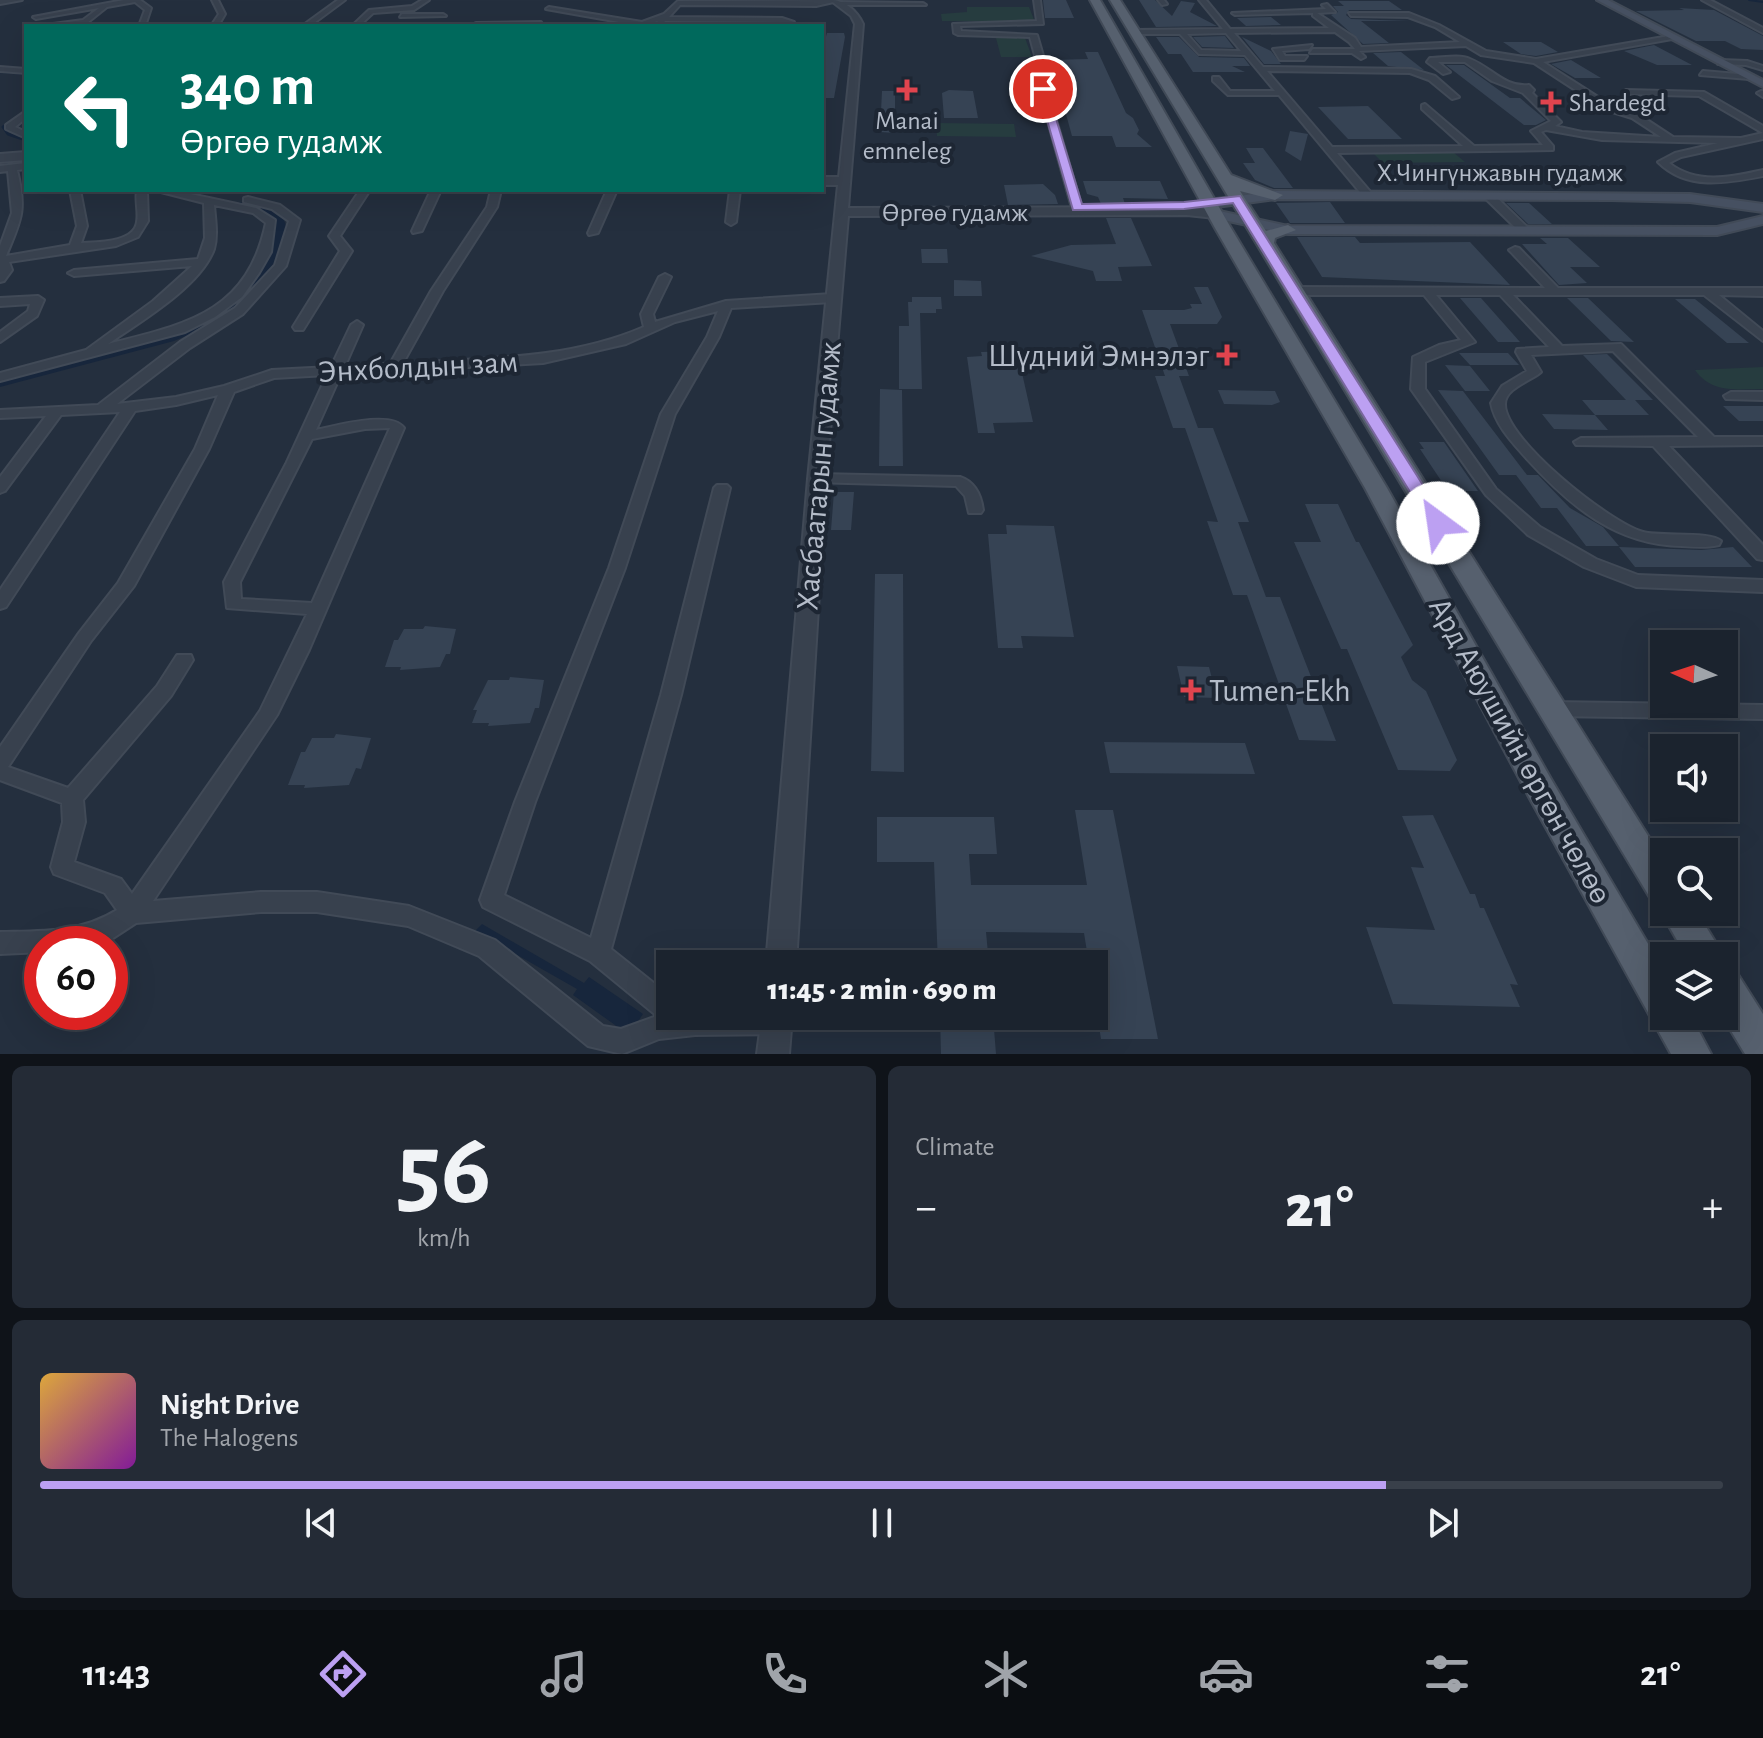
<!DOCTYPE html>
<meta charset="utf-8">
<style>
:root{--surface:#1b232e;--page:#242b36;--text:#f1f3f6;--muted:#a0a4aa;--line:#39404a;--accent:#bca0f2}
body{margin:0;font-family:"Alegreya Sans",sans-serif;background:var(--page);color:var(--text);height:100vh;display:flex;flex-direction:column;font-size:30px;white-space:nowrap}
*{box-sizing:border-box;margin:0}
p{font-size:26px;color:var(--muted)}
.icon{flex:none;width:44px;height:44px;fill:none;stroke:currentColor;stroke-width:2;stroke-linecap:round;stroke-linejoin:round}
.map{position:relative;height:1054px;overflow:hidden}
.side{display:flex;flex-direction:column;gap:12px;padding:12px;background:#0f1319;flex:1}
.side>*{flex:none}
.hud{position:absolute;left:24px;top:24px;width:800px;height:168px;border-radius:0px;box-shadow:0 8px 32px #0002,0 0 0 2px var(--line);background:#00695c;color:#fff;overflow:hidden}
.needle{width:52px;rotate:273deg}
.tools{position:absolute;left:1650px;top:630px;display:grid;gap:16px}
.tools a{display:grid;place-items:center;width:88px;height:88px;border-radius:0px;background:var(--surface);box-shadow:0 8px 32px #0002,0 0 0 2px var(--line);font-size:40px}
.speed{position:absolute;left:24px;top:926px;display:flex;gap:16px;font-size:40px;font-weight:700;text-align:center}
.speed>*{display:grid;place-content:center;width:104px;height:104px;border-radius:50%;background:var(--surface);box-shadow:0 8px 32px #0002,0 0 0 2px var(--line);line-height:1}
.speed .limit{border:12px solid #d22;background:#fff;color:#111}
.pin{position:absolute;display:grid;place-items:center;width:68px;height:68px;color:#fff;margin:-34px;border:4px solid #fff;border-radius:50%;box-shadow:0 2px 8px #0007}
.me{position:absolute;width:88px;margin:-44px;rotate:329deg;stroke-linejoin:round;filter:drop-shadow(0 0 6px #0008)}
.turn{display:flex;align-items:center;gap:28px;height:168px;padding:0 24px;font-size:36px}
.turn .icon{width:104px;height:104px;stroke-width:2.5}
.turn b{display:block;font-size:56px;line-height:68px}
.big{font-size:60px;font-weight:800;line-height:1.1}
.side .tile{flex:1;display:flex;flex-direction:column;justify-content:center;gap:12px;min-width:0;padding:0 28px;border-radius:12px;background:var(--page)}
.side .dial{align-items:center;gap:0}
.dial b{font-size:104px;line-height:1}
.song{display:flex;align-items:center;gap:24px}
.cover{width:96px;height:96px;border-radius:12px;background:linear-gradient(135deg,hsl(40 70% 55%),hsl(290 70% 35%))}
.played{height:8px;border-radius:4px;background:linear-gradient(90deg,var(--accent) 80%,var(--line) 80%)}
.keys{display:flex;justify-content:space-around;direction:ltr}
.heat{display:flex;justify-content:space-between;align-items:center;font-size:44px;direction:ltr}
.side .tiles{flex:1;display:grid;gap:12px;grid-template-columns:1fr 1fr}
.tile:last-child{grid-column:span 2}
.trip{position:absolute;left:656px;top:950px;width:452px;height:80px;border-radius:0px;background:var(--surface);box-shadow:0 8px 32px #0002,0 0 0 2px var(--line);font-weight:800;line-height:80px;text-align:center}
.tabs{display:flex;height:128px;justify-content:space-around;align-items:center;background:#0b0e12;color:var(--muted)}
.tabs .icon{width:56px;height:56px}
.tabs .current{color:var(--accent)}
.tabs b{font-size:36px;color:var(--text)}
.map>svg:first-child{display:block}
.green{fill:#263c3f}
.water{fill:#17263c}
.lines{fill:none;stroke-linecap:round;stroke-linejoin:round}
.stream-far1{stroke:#17263c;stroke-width:2}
.stream{stroke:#17263c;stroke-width:3}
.canal{fill:#17263c;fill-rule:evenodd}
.building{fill:#364354}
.minor-casing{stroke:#414a57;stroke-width:4}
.tertiary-casing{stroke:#414a57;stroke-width:4}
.secondary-casing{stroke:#414a57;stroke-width:4}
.primary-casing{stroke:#414a57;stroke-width:4}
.minor{fill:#38414e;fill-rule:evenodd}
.tertiary{fill:#38414e;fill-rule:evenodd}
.secondary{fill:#465061;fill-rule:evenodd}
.primary{fill:#56606e;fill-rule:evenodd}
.route{fill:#bca0f2;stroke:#7a689d;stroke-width:2}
.health-dot{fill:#e0444e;stroke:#1d2633;stroke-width:3}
.labels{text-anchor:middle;stroke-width:8;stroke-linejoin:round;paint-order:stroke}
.far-poi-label{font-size:26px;fill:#b4bcc9;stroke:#1d2633;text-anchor:start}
.far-street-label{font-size:26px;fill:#b4bcc9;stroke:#1d2633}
.poi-label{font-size:32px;fill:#b4bcc9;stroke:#1d2633;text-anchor:end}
.street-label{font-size:32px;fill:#b4bcc9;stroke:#1d2633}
</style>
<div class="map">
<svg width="1763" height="1054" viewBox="0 0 1763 1054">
<rect width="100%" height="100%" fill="#242f3e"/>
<!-- green -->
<path class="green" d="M967 7H1029L1035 22 942 21 941 14 967 12Z
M996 38H1025L1032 57H1001Z
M936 123 1014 124 1016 137 937 136Z
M1453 152 1465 162 1383 163 1373 153Z
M1763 367V389C1737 389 1712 394 1695 370Z"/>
<!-- water -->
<path class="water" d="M482 924 584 983 589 977 643 1014 629 1035 573 995 577 989 475 931Z"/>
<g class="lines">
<!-- stream-far1 -->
<path class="stream-far1" d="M1749 0 1763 2
M0 72 26 74"/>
<!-- stream -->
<path class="stream" d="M26 112 3 127 8 134 26 140"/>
<!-- canal -->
<path class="canal" d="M167 190H186L214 198 209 201Z
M240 202 282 214 286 226 276 260 254 292 221 321 174 341 0 387V379L166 335 213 315 246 288 264 260 276 226 273 218 236 207 235 205Z"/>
</g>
<!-- building -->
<path class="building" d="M1043 0H1066L1074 18H1045Z
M1139 0H1155L1172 16 1181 1 1195 3 1190 12 1217 26 1156 27Z
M1338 1H1389L1402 10H1349L1346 15 1351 19 1410 21H1361L1389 43 1363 44 1331 15 1338 12 1333 6H1344Z
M1679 8 1714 10 1763 36V50L1741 49 1725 41H1696L1636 11 1684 10Z
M1271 17 1281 25 1246 26 1237 18Z
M827 33H844L845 37 834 98H822L825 54 822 51Z
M1225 36 1234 48 1202 47 1193 37Z
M1156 37H1179L1199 57 1244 58 1250 66H1232L1245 72H1193L1181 54H1168Z
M1242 37 1271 51 1281 64H1264Z
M1503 42H1541L1558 52 1536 56 1521 54Z
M1654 45 1692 65H1657L1624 51Z
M1085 52H1098L1126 113 1133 118 1139 130 1137 134 1152 147H1116L1112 136H1072L1051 60 1088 59Z
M1401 52 1424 70 1388 66 1373 53Z
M1571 60 1601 78H1575L1551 64Z
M1446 65H1464L1510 98H1520L1546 120 1536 125H1524Z
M949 90 973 91 978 118H944L942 93Z
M882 91H895V133L880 132Z
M1368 106 1402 139H1348L1318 107Z
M1290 131 1308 134 1301 161 1285 151Z
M1246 148H1263L1293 188H1274L1255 180 1243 163H1255Z
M1083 181H1160L1168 199 1123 198 1125 204H1101L1098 197 1087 194Z
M1043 184 1055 195 1058 204 1008 205 1004 185Z
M1330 202 1345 223H1290L1276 203Z
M1506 203H1529L1552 224H1528Z
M1106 218H1131L1152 266 1118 267 1122 281H1096L1093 271 1031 256 1071 245 1116 244Z
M1297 237H1355L1360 243 1470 242 1510 285 1322 277Z
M1540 238H1568L1600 267H1570L1587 283 1559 285 1522 244H1547Z
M921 249H947L948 263H922Z
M954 280 981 281 982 296H954Z
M1194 287H1208L1222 317 1217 324H1170L1189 376H1179L1198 428H1213L1249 522H1238L1266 597H1280L1336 741 1299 740 1247 595H1233L1207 521 1218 522 1185 428H1173L1155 376H1165L1142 310H1184L1192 308 1190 304H1202Z
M912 297H941L942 309H936V313H920L922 389H899V326H909L908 302H912Z
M1460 298H1481L1520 342H1498Z
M1567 298H1588L1634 342 1611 341Z
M1675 299H1695L1749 343H1727Z
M1023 351 1026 364H1020L1033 422 993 423 995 433H978L967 357 982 356 981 352Z
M1459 353H1508L1519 365H1470Z
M1607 354 1653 400H1626L1583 355Z
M1445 365 1470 366 1490 391H1465Z
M880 389 902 390 903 466H879Z
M1218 390 1275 391 1280 402 1272 405 1224 404Z
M1438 390 1463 391 1527 475H1499Z
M1582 400H1635L1649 415H1595Z
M1723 406H1763V421H1739Z
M1542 414 1595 415 1608 430 1554 429Z
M1419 442H1444L1478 491H1453L1447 483 1442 482 1420 449H1424Z
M1516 475H1538L1570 508 1603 527 1619 546H1586L1557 508H1541Z
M834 492H854L851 530H831Z
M1305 504H1338L1356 542H1359L1413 645 1401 657 1412 680 1426 691 1457 760 1450 771 1398 770 1347 649H1341L1294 542H1321Z
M1006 525 1054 526 1074 637 1021 636 1023 648H998L988 534H1007Z
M1619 547 1701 550 1733 547 1752 567H1635Z
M875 574H903L904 772 871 771Z
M425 626 456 629 450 654H446L440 667 400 670 401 667H385L394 640H398L404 629H423Z
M1177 666 1209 667 1217 698 1184 697Z
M510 677 544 680 539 708H535L530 723 488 726 489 723H472L477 710H473L488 680H509Z
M336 734 371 738 361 769 356 768 349 785 304 788 305 785H288L301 752H305L312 738H334Z
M1104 742 1245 743 1255 774 1110 773Z
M1075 810H1113L1158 1039H1101L1094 995V964H1089L1084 933 986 932 989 964H938L934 862H877V817H994L997 854H969L971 885H1087Z
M1433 815 1470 894H1475L1480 908H1484L1518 985 1510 984 1520 1007 1393 1004 1366 927 1435 930 1411 867 1424 868 1402 816Z
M940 1016H993L996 1054H941Z"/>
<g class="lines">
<defs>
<path id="minor" d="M0 0H22L0 4Z
M124 0H140L151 8 145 26H139L145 10 135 2 107 7 87 23 57 26 53 24 83 20 99 8 36 19 33 17Z
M212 0H218L225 14 218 26H211L219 14Z
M338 0H345L310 26H302Z
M422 0H429L414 10 373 13 359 26H352L369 10 412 6Z
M829 0 838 1 816 6 680 5 669 17 782 18 794 22 795 26 782 22 665 21 661 26H654L658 21 642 26 546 9 549 7 642 22 664 14 678 1Z
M1034 0H1040L1043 24 960 26 961 31 1037 35 1044 59 1047 89 1082 208 1077 211 1072 208 1039 89 1036 59 1030 37 958 35 954 33 953 24 1037 21Z
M1158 0H1164L1167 4 1162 5Z
M1199 0H1206L1230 29 1329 28 1313 16V13L1235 15 1232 13 1326 9 1322 5 1327 4 1335 12 1317 13 1355 38 1361 47 1460 42 1435 27 1408 17 1351 16 1349 13H1409L1439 25 1486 51 1536 59 1675 35 1672 39 1543 62 1612 106 1638 114 1673 137 1741 138 1763 133V139L1681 157 1669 163C1697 185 1731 177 1763 170V176C1727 183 1687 191 1658 162L1675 153 1718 143 1602 140 1546 130 1541 132 1553 146V150L1337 153 1373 195 1364 197 1279 95H1228L1213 81V77H1219L1230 91H1275L1245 55 1199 54 1180 34H1135L1131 32 1135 30 1223 29ZM1335 32 1349 42 1355 49H1313L1310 53H1352L1361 59 1365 57 1359 51 1466 46 1481 55 1534 63 1606 110 1632 118 1661 137 1582 132 1555 126 1561 122 1532 93 1534 90 1529 85C1505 88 1491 67 1470 59 1459 54 1442 58 1430 58L1427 62 1443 74 1450 72 1438 62H1465L1492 81 1523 93 1551 121 1531 131 1543 145 1474 146 1425 104 1422 105V109L1463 146 1332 147 1267 71 1410 73 1429 80 1452 99 1459 97 1435 76 1411 69 1263 67 1234 33ZM1226 33 1241 51 1201 50 1187 34Z
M1702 0H1710L1763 28V33Z
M840 2 923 3 926 5H838Z
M402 14H443L446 16 400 17Z
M541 22 543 25H473L476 23Z
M1312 45 1309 49 1282 51 1285 56H1307L1304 60H1280L1273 49Z
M1721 60 1747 61 1763 66V70L1746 65 1718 64Z
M0 67 26 69V73L0 71Z
M1703 71 1749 75 1753 77 1749 79 1700 75Z
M1626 90 1704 92 1763 126V133L1699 96 1623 94Z
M1761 91H1763V97L1757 93Z
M26 111V118L15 127 26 132V138L6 129V125Z
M26 163V169L17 170C27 211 21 220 6 256L70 245 77 226 70 190H80L87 226 81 243C97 242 134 243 137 222 139 212 135 201 137 190H147L148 221 138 237 116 246 9 262 12 270 4 281 0 282V246L12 213 8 171 0 172V166Z
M153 190H172L256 208 275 220 271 252 259 273 242 297 215 317 185 332 0 381V373L86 350 153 301 192 266 74 276 68 273 74 270 198 259 205 238 204 203ZM214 205 253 213 266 223C247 313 187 324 108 344 140 322 201 286 214 249 218 235 215 219 214 205Z
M360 190H370L340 236 352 251 303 330H295L293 327 340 251 329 236Z
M431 190H441L422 231 413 233 412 231Z
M491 190H501L497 207 443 291 403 363C485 358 568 360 644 327L641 314 659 277 665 274 671 277 653 314 655 322 726 301 832 294 838 298 832 302 731 308 719 337 675 414 625 568 535 802 504 895 591 938 661 695 714 488 717 485H727L730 488 681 695 611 949 670 996V1016H786L788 1022 785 1031 776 1034 695 1035 659 1039 622 1054 588 1046 479 956 408 926 317 912H261L136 923 110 940 96 944H42V952L0 954V932C42 931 80 933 117 910L105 893 54 874 51 867 63 822 62 803 0 780V747L79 633 118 583 195 449 218 395 176 405 135 411 6 607 0 609V590L120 412 61 415 5 491 0 493V477L46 416 0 418V410L98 405 180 342 235 308 275 265 289 221 272 209 244 202V198L248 197 280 205 300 220 286 266 243 314 190 348 117 404 176 397 224 386 272 370 331 367 351 325 357 321 363 325 345 366 390 364 431 291 487 207ZM718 311 707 337 661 414 609 568 515 802 480 900 483 907 590 961 657 1016 621 1029 603 1026 495 940 409 906 317 892H261L153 901 277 715 309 650 404 428C391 410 336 426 316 430L341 374 543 363 626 344 675 322ZM327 375 286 464 224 582 227 608 307 614 260 711 132 894 121 879 74 862 85 822 83 800 171 696 193 660 191 655H177L157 686 68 788 8 767 91 641 134 586 209 449 234 392 274 378ZM390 428 312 603 241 599 240 582 312 439 365 429Z
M607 190H617L598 233 589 235 588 233Z
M730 190H740L736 222 731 225 726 222Z
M1484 193H1492L1528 228V232H1520L1484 197Z
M1515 247 1519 248 1558 288H1763V296L1719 295 1763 331V341L1704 295H1513L1562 346 1621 344 1714 437H1763V445L1669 446 1763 545V560L1757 559 1653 446 1576 445 1574 442 1581 438 1698 437 1613 351 1531 355 1541 372C1531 381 1505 388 1505 404 1504 439 1610 523 1643 532 1661 537 1711 531 1721 541L1719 545C1707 548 1694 547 1682 546 1616 545 1570 506 1527 459 1513 443 1495 425 1491 403L1502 386 1527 371 1516 352 1517 349 1549 347 1500 295H1436L1475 342 1425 362V389L1496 489 1540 527 1596 559 1638 575 1763 580V592L1636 587 1584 567 1528 535 1486 495 1411 389 1413 357 1439 345 1461 340 1424 295H1295L1289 291 1295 287 1545 288 1511 252 1509 250Z
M38 296 44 300 37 316 0 342V332L28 311 30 304 0 306V298Z
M1731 392H1763V400L1726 399 1724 396Z
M817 474 960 477C975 482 981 495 983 510L981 513H969L965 496 956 486 812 482 809 479Z
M1551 702 1763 705V719L1551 716 1544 714 1541 709 1544 704Z"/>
<path id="tertiary" d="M830 0C845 0 857 11 863 24L848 208 1187 207 1215 210 1221 214 1215 218 1187 215 848 216 826 479 796 964H766L808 479 838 185H822V177H839L855 24 851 16Z
M26 152V160L0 162V154Z
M762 1016H792L789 1054H757Z"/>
<path id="secondary" d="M1597 0H1608L1763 80V87Z
M1275 191 1690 194 1763 204V212L1690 202 1611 200 1275 199 1209 208 1202 204 1209 200Z
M1215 210 1288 226 1717 227 1763 216V224L1717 235 1288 234 1210 217V211Z"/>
<path id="primary" d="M1090 0H1100L1231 228 1387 488 1551 779 1664 971V1016H1691L1711 1054H1671L1529 797 1365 488 1215 228Z
M1110 0H1120L1231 175 1283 195 1275 200 1240 191 1266 231 1288 225 1296 230 1275 238 1274 243 1664 861V905L1652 901Z
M1664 905V912H1697L1724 956H1686L1661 912Z
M1724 968 1737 973 1763 1014V1054H1745L1722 1016Z"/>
</defs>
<!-- minor casing -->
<use href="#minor" class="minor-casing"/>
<!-- tertiary casing -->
<use href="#tertiary" class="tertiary-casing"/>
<!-- secondary casing -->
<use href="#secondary" class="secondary-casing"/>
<!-- primary casing -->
<use href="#primary" class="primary-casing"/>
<!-- minor -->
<use href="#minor" class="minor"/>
<!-- tertiary -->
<use href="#tertiary" class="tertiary"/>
<!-- secondary -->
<use href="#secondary" class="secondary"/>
<!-- primary -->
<use href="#primary" class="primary"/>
</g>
<!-- route -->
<path class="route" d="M1043 86 1047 89 1082 204 1184 202 1240 196 1447 523 1444 527H1431L1429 523 1233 203 1184 209 1073 210 1038 89Z"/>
<!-- markers -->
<g class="health-dot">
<path d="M903 78h8v8h8v8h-8v8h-8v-8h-8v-8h8z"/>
<path d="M1547 90h8v8h8v8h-8v8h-8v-8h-8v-8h8z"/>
<path d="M1223 343h8v8h8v8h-8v8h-8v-8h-8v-8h8z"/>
<path d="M1187 678h8v8h8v8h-8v8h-8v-8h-8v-8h8z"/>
</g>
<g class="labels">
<!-- far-poi labels -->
<g class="far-poi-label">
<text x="1569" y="111">Shardegd</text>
<text x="907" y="129" text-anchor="middle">Manai<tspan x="907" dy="30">emneleg</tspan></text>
</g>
<!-- far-street labels -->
<g class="far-street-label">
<text x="1500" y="181">Х.Чингүнжавын гудамж</text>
<text x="955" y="221">Өргөө гудамж</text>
</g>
<!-- poi labels -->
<g class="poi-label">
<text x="1209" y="366">Шүдний Эмнэлэг</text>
<text x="1209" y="701" text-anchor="start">Tumen-Ekh</text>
</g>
<!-- street labels -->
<g class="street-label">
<text transform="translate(418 366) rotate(-3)" y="11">Энхболдын зам</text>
<text transform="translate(818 476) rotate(-85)" y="11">Хасбаатарын гудамж</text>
<text transform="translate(1521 750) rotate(61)" y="11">Ард Аюушийн өргөн чөлөө</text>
</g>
</g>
</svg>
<div class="tools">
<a><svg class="needle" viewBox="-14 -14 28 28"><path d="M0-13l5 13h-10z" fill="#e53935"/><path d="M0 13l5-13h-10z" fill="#a0a4aa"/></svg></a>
<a><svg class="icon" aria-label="sound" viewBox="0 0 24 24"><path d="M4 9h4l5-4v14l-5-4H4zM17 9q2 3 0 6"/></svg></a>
<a><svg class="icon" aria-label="search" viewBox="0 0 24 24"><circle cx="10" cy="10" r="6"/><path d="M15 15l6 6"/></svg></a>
<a><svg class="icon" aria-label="layers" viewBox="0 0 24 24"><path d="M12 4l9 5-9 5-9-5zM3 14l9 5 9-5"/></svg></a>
</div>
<div class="speed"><div class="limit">60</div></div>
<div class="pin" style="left:1043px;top:89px;background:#d93025"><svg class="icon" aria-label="arrive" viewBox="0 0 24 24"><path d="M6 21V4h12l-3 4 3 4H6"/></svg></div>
<svg class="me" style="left:1438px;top:523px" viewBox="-20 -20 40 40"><circle r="19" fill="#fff"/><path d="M0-13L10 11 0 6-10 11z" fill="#bca0f2"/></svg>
<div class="trip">11:45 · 2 min · 690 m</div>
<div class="hud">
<div class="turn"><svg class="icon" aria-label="left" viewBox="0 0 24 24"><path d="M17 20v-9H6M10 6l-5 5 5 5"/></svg><div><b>340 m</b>Өргөө гудамж</div></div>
</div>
</div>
<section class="side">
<div class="tiles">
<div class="tile dial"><b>56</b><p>km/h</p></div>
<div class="tile"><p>Climate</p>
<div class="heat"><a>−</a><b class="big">21°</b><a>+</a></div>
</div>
<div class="tile">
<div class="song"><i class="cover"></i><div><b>Night Drive</b><p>The Halogens</p></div></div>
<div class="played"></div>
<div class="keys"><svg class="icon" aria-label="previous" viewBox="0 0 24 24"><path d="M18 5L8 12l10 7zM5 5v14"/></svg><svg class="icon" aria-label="pause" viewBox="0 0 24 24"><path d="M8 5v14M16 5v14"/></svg><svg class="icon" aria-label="next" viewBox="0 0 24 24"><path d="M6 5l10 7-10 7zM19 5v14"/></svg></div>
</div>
</div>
</section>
<nav class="tabs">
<b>11:43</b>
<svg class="icon current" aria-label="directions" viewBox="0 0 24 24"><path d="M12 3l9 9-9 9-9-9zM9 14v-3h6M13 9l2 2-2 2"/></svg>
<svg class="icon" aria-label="music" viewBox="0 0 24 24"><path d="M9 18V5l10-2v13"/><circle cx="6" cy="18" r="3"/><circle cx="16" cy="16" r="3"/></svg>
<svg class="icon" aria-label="phone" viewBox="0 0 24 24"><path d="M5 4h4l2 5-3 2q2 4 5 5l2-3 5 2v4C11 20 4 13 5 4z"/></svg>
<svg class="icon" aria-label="climate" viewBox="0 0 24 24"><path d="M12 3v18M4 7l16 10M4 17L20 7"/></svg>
<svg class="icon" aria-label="car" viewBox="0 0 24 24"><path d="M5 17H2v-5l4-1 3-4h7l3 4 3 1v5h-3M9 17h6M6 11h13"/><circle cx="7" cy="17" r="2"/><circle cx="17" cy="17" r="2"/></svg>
<svg class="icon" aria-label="filters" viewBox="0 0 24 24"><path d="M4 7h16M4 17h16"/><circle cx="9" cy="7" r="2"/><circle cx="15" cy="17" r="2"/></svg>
<b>21°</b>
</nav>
